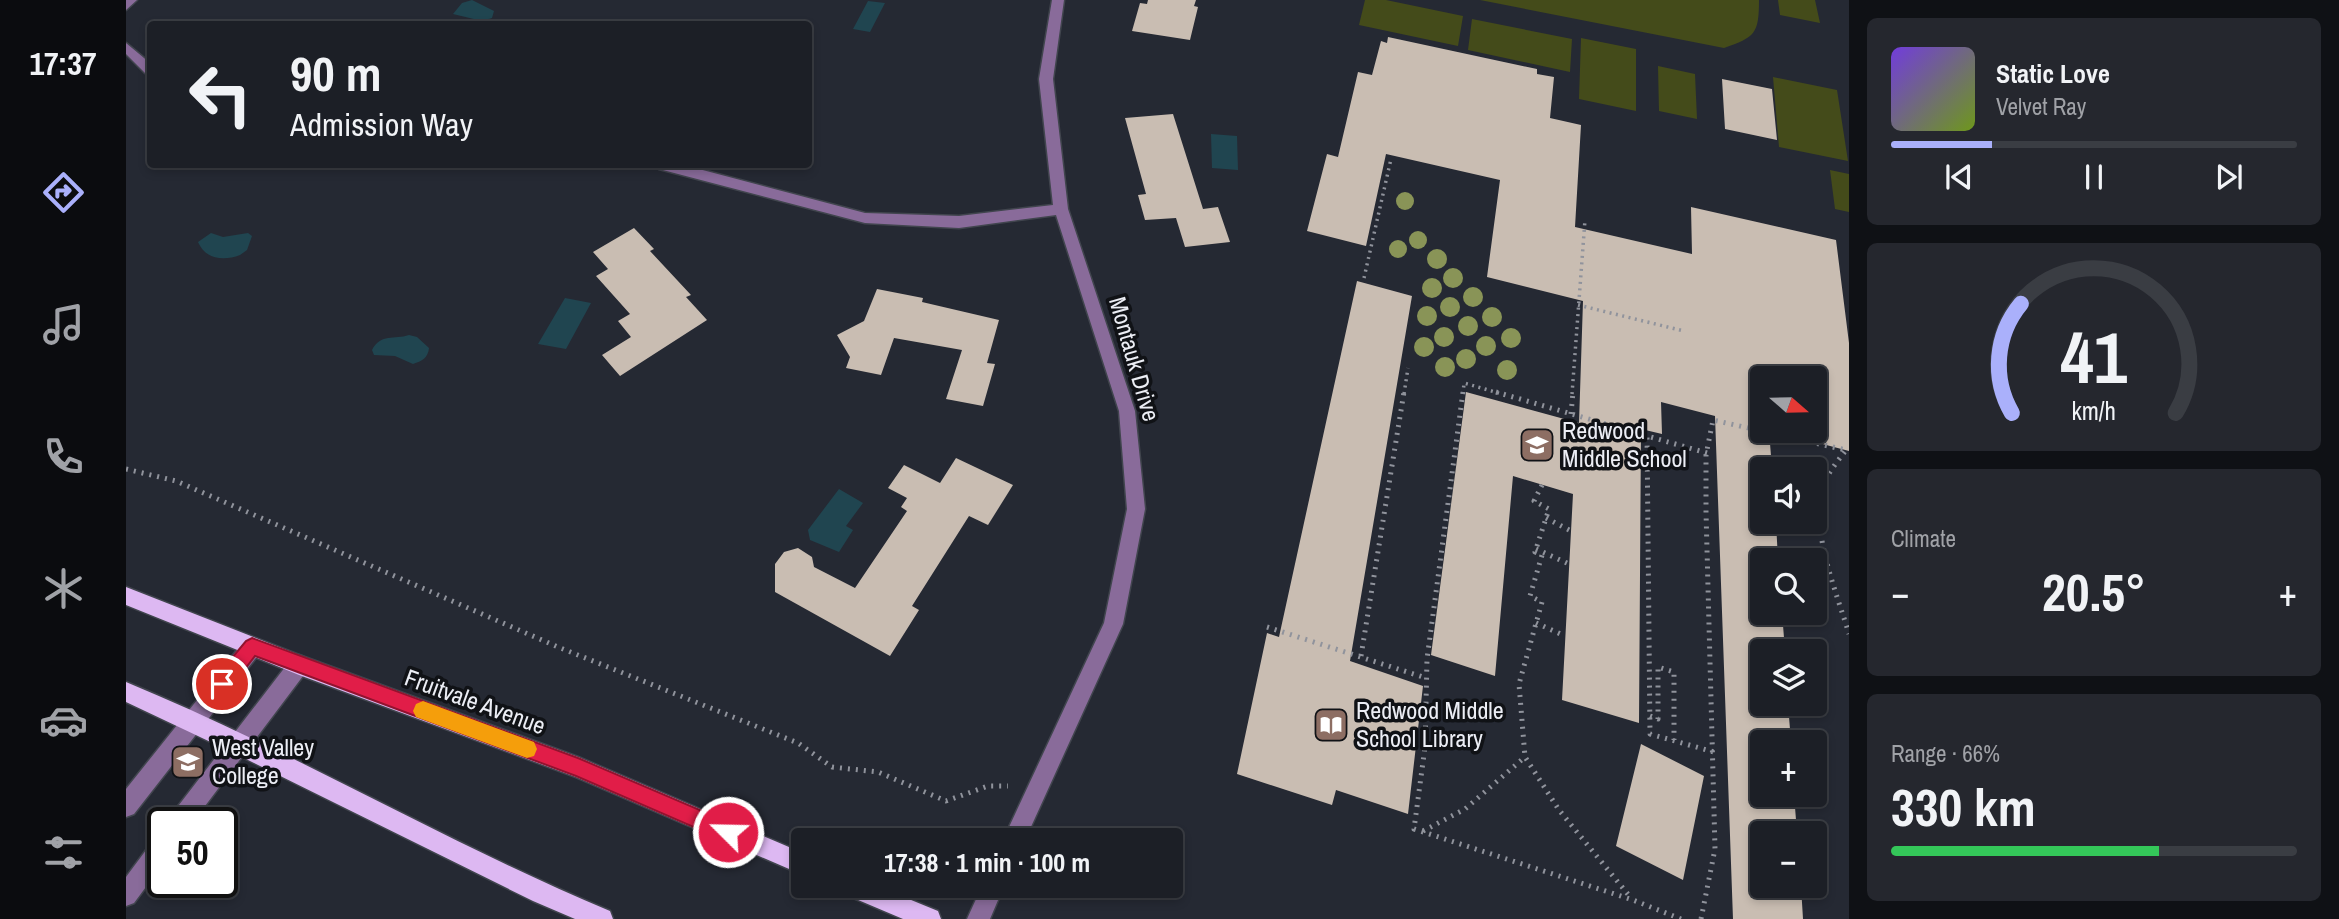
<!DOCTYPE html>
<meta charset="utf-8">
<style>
:root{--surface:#1c1f26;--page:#25272e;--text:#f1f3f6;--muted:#a0a2a7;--line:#3a3d43;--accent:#aab0fb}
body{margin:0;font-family:"Archivo Narrow",sans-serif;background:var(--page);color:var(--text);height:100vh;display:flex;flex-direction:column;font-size:26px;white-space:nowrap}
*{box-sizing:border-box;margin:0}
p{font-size:23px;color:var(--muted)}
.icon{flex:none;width:38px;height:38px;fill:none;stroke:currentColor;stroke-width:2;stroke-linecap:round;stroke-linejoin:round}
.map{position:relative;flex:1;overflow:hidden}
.drawer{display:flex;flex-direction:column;gap:18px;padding:18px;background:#0f1115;width:490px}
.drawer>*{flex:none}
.top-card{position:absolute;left:21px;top:21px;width:665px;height:147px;border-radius:7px;box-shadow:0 4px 10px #0003,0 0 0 2px var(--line);background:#1c1f26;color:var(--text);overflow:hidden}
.needle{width:46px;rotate:110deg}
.buttons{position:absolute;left:1624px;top:366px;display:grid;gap:14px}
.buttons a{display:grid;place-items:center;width:77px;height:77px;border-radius:7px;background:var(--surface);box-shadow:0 4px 10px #0003,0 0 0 2px var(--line);font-size:35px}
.speed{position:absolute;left:21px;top:807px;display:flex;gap:14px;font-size:35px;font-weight:700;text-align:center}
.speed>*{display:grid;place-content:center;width:91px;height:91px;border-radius:50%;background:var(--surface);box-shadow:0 4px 10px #0003,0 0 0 2px var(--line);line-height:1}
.speed .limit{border:4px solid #111;border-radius:10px;background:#fff;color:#111}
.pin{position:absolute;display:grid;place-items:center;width:60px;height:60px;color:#fff;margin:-30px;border:4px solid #fff;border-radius:50%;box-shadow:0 2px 7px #0007}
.me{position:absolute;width:77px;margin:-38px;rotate:293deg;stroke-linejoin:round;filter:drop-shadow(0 0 5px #0008)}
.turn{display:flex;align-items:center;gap:24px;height:147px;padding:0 28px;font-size:32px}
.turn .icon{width:91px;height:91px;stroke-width:2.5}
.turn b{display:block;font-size:49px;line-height:60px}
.big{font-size:52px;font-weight:700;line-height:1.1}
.drawer .card{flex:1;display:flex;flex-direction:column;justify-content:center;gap:10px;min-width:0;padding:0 24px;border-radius:10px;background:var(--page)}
.drawer .dial{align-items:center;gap:0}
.dial svg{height:182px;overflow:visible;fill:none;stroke:var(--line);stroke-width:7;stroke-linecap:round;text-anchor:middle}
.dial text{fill:var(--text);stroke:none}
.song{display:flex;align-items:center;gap:21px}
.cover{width:84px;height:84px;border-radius:10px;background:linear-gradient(135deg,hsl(260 70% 55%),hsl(80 70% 35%))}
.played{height:7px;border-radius:4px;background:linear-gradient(90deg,var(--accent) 25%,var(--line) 25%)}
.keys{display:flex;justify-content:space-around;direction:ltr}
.heat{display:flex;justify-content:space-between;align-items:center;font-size:38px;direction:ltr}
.charge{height:10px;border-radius:5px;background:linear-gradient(90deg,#34c759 66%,var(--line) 0)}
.trip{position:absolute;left:665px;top:828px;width:392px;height:70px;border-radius:7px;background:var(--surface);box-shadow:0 4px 10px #0003,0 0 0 2px var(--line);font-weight:700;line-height:70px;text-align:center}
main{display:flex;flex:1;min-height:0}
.dock{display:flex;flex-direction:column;width:126px;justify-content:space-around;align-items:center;background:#0b0c0f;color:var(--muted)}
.dock .icon{width:49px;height:49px}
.dock .current{color:var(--accent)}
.dock b{font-size:32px;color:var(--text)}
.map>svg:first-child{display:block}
.green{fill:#444b1a}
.water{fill:#204550}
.building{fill:#c9bdb2}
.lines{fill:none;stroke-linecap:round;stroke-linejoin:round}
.minor-casing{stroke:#41454e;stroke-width:3}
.major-casing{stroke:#41454e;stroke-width:3}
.path-far1{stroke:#90939c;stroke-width:3.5;stroke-dasharray:2 4.5;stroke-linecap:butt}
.path{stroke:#90939c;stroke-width:5;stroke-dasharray:2 6;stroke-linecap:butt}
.minor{fill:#896b9a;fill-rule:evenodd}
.major{fill:#ddb8f2;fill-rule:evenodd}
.tree{fill:#899457}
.route{fill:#e11d48;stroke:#92132f;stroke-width:2}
.slow{fill:#f59e0b}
.labels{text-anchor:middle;stroke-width:7;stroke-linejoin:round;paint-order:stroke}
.street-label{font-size:24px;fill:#eceef5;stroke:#101216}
.poi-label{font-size:24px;fill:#eceef5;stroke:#101216;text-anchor:start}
</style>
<main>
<nav class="dock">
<b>17:37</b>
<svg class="icon current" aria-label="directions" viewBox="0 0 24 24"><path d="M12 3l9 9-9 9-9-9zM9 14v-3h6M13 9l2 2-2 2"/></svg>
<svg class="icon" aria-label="music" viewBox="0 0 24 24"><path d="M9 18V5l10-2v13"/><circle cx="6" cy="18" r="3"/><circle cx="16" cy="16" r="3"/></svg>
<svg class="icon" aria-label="phone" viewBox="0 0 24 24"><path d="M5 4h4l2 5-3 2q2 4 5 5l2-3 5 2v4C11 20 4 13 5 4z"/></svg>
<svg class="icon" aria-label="climate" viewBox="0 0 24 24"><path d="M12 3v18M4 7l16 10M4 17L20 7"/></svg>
<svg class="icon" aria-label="car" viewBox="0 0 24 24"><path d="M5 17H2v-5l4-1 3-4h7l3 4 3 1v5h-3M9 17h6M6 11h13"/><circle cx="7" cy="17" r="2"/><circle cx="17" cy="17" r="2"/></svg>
<svg class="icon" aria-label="filters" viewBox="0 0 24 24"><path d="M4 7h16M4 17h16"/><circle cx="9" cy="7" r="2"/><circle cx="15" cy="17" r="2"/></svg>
</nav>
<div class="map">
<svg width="1723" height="919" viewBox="0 0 1723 919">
<rect width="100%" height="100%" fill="#252933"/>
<!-- green -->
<path class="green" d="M1239 0H1260L1337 16 1332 46 1233 25Z
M1354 0H1633C1633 34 1629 37 1598 48Z
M1652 0H1689L1694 23 1654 15Z
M1346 19 1446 39 1444 72 1342 50Z
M1455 38 1510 49V111L1453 99Z
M1532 66 1569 74 1571 119 1533 111Z
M1647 77 1711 90 1722 161 1653 147Z
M1704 170 1723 174V212L1709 209Z"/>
<!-- water -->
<path class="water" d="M346 0 368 11 366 18 356 21 327 14 336 3Z
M742 1 759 3 744 32 727 29Z
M1085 134 1111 136 1112 170 1086 168Z
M85 233 97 237 122 233 126 236 121 250 114 255C98 261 80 260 72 242Z
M439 298 465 303 440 349 412 344Z
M283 335 291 337 303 348C302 358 296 361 287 364L269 356 248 355 246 350C255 333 268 340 283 335Z
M713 489 737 503 720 526 727 530 713 552 684 540 682 530Z"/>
<!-- building -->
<path class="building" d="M1022 0H1070L1068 6 1072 7 1064 40 1006 31 1014 3 1021 4Z
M1262 37 1411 69V74L1428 77 1424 118 1455 125 1449 227 1566 254 1565 207 1710 240 1723 343V451L1689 442V378H1636V430H1643L1646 469H1636V522H1650L1652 560H1636V612H1656L1659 651H1636V704H1662L1665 742H1636V794H1668L1671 833H1636V886H1675L1677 919H1607L1589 416 1535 402 1536 434 1515 429 1513 723 1436 700 1447 494 1387 476 1369 676 1305 655 1340 392 1453 423 1457 301 1361 277 1374 180 1260 154 1240 246 1181 231 1201 154 1212 157 1232 72 1246 75 1255 41 1261 43Z
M1596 79 1646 89 1651 140 1599 129Z
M1047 114 1077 209 1092 207 1104 242 1059 247 1050 218 1019 220 1012 195 1020 194 999 118Z
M508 228 528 249 524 251 565 295 560 297 581 320 494 376 476 355 505 337 492 321 504 314 470 276 482 269 467 252Z
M1231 281 1286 296 1224 661 1297 686 1282 814 1210 790 1206 805 1111 774 1141 633 1153 637Z
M751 289 797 298 796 302 873 320 861 363 869 364 857 406 820 399 836 350 768 338 755 375 720 368 724 357 711 335 738 321Z
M830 458 887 485 862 525 843 516 786 606 793 610 764 656 649 592V564L658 552 672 548 686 557 688 567 729 588 781 511 775 507 781 498 762 488 778 465 814 483Z
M1515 744 1578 776 1557 880 1490 846Z"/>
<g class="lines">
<defs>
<path id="minor" d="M0 0H11L0 10Z
M926 0H938L927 79 942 209 1009 411 1019 509 997 624 899 840H877L978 623 1001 509 993 411 930 215 833 228 739 223 533 169 526 164H554L739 213 833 216 927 205 913 79Z
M0 43 24 63V74L19 73 0 54Z
M126 638 133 640 136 647 133 654 8 814 0 817V789L119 640Z
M173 655 180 658 183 665 180 672 67 822H44L46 814 166 658Z
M37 835V864L8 903 0 906V877L29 838Z
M856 886H878L864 919H841Z"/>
<path id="major" d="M0 587 173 655 452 757 677 853V875L450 777 173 675 0 605Z
M0 682C165 750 319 842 484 911L487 919H449L407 901 112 755 0 702Z
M715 886H751L812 911 815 919H777L718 894Z"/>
</defs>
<!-- minor casing -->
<use href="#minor" class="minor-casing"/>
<!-- major casing -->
<use href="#major" class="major-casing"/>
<!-- path-far1 -->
<path class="path-far1" d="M1238 278 1265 159
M1452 305 1558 331
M1278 394 1282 368
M1337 394 1338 383 1376 394
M1446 394 1459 220"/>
<!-- path -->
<path class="path" d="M1337 392 1301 659 1299 747 1288 829 1507 900 1555 919
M1370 392 1521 436
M1445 414 1447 392
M1581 453 1521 436 1524 734 1588 752
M0 469 50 481 432 647 672 743 706 767 752 772 820 801 862 786H882
M1416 485 1408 501 1423 509 1409 552 1416 555 1404 596 1416 602 1393 684 1399 757 1433 810 1505 898
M1420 518 1445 531
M1410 549 1443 564
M1410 623 1439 636
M1141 627 1300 678
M1235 656 1278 392
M1524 716 1532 719V667L1548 672V740
M1297 831 1339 809 1399 757
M1575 919 1589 849 1580 512V455L1587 420 1720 450C1711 462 1699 476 1695 492 1686 534 1711 594 1723 634"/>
<!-- minor -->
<use href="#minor" class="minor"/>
<!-- major -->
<use href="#major" class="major"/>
</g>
<!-- trees -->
<g class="tree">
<circle cx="1279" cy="201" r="9"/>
<circle cx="1292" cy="240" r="9"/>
<circle cx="1272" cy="249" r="9"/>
<circle cx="1311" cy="259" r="10"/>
<circle cx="1327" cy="278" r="10"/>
<circle cx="1306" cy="288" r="10"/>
<circle cx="1347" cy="297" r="10"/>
<circle cx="1324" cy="307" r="10"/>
<circle cx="1301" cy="316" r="10"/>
<circle cx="1366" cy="317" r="10"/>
<circle cx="1342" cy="326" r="10"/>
<circle cx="1318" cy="337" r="10"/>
<circle cx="1385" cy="338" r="10"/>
<circle cx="1360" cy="346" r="10"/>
<circle cx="1298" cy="347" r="10"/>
<circle cx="1340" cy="359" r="10"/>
<circle cx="1319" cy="367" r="10"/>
<circle cx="1381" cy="370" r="10"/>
</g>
<!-- route -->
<path class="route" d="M126 638 452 758 609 825 612 832 609 839 602 842 450 776 129 656 103 690 96 692 90 690 87 684 90 677 120 641Z"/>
<!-- slow -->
<path class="slow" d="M297 701 408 742 411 749 408 756 401 758 290 717 287 711 290 704Z"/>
<!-- icons -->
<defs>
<symbol id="school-square" viewBox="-11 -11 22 22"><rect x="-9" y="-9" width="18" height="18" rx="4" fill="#8d6e63" stroke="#101216"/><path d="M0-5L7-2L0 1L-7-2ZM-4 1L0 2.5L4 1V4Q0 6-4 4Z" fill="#fff"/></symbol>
<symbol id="library-square" viewBox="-11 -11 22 22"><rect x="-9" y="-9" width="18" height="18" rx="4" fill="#8d6e63" stroke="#101216"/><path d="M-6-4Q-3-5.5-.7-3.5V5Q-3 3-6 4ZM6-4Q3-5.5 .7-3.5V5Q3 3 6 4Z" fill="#fff"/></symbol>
<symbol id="university-square" viewBox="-11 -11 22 22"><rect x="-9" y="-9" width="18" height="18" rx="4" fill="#8d6e63" stroke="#101216"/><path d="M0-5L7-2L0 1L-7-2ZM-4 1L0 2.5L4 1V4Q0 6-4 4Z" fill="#fff"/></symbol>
</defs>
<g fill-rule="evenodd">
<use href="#school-square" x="1392" y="426" width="38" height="38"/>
<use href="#library-square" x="1186" y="706" width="38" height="38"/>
<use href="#university-square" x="43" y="743" width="38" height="38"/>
</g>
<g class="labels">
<!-- street labels -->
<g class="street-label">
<text transform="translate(1008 359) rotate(74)" y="8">Montauk Drive</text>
<text transform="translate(349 702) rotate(20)" y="8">Fruitvale Avenue</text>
</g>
<!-- poi labels -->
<g class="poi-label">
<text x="1436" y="439">Redwood<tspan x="1436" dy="28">Middle School</tspan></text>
<text x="1230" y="719">Redwood Middle<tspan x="1230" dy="28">School Library</tspan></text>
<text x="86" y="756">West Valley<tspan x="86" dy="28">College</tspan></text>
</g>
</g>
</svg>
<div class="buttons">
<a><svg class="needle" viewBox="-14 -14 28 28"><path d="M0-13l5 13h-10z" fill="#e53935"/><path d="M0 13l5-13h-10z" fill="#a0a2a7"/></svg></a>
<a><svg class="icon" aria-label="sound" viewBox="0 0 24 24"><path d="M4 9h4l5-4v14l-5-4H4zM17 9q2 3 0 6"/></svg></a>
<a><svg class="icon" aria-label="search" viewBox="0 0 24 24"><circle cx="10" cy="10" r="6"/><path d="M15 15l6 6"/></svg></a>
<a><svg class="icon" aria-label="layers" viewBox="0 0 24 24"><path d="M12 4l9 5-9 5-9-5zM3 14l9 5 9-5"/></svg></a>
<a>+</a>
<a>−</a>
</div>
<div class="speed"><div class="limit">50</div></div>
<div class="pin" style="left:96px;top:684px;background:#d93025"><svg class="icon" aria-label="arrive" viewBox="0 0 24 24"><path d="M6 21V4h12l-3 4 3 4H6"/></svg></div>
<svg class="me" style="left:602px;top:832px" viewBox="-20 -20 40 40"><circle r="17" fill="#e11d48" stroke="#fff" stroke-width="3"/><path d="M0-11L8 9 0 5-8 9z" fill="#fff"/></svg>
<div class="trip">17:38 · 1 min · 100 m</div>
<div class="top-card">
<div class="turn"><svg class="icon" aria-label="left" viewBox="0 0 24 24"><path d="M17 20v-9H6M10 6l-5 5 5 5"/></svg><div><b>90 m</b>Admission Way</div></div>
</div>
</div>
<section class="drawer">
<div class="card">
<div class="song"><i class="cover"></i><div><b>Static Love</b><p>Velvet Ray</p></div></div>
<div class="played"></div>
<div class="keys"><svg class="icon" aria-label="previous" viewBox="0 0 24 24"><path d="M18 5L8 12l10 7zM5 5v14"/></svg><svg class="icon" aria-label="pause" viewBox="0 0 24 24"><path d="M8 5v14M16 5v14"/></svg><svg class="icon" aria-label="next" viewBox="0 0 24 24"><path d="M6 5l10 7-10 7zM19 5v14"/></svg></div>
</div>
<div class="card dial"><svg viewBox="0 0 100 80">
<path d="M14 69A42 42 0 1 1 86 69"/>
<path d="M14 69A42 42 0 0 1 18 21" stroke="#aab0fb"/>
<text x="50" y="56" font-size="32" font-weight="700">41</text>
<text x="50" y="72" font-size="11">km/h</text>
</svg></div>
<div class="card"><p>Climate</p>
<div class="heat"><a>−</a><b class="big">20.5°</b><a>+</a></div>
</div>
<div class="card"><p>Range · 66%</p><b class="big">330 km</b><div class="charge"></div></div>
</section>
</main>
